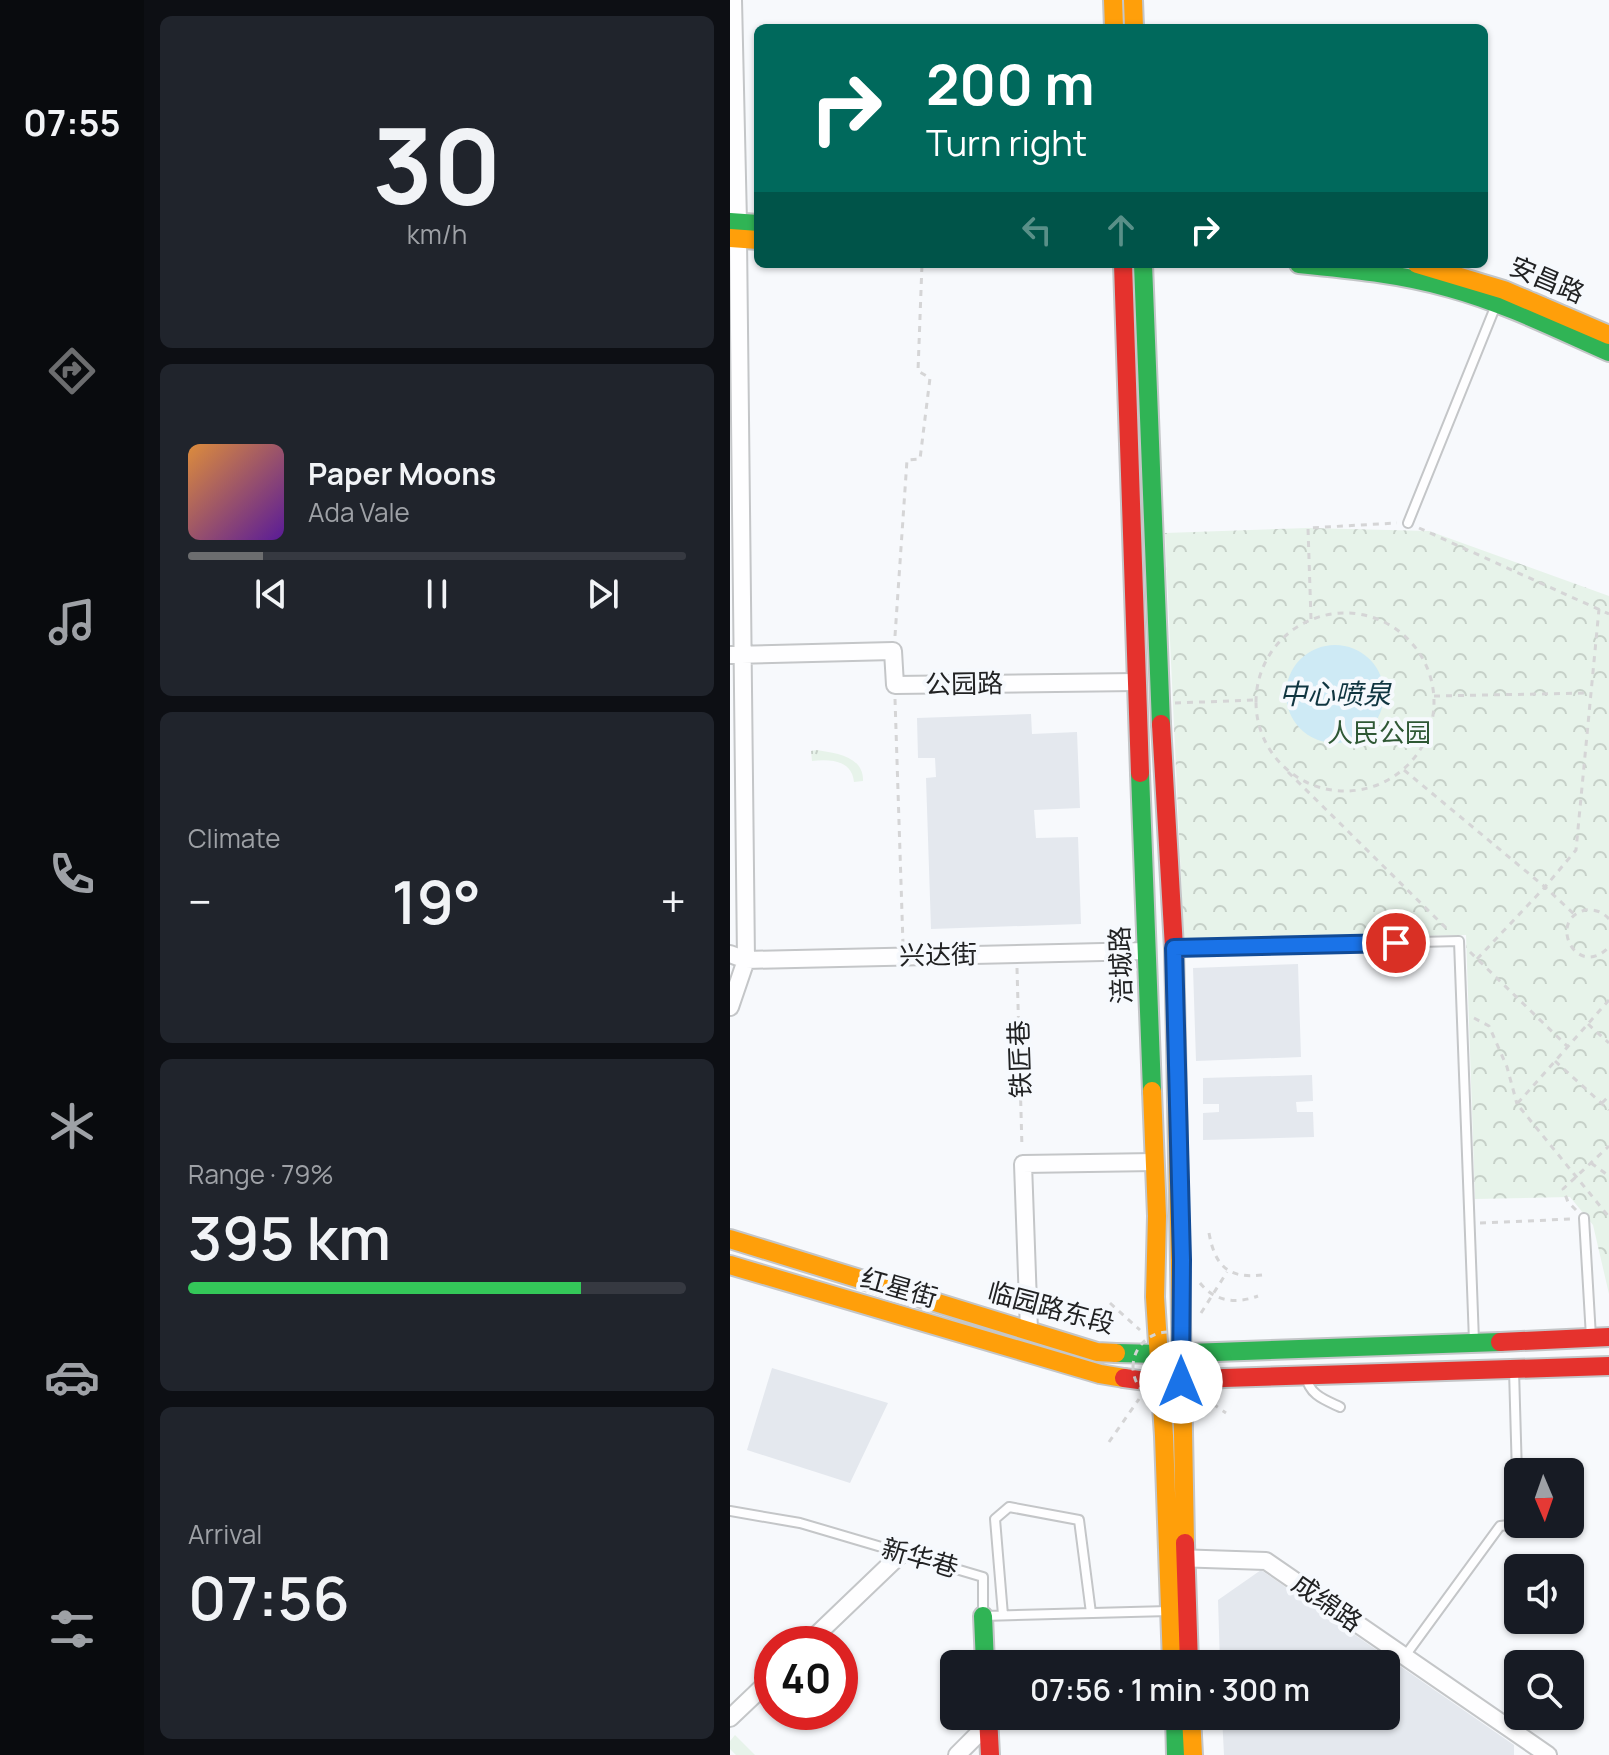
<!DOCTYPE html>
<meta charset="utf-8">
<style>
:root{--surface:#171b24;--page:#20242c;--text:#f1f3f6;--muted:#9ea1a6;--line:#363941;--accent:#6c6d6f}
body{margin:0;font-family:Manrope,"Noto Sans SC",sans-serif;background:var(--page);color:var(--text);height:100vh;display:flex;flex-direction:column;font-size:30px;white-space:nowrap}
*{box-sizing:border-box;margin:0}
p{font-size:26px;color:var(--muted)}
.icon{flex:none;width:44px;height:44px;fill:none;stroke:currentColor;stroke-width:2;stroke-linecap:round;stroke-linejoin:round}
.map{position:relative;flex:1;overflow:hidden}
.panel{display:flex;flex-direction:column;gap:16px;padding:16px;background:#0d0f14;width:586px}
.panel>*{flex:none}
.top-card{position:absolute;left:24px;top:24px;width:734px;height:244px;border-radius:12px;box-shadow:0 2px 6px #0004;background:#00695c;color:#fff;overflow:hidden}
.needle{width:52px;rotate:178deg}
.controls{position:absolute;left:774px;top:1458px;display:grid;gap:16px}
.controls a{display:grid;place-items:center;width:80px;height:80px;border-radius:12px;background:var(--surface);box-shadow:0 2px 6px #0004;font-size:40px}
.speed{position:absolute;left:24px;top:1626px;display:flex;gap:16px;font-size:40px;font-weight:700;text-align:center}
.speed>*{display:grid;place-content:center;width:104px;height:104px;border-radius:50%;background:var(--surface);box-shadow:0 2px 6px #0004;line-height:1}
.speed .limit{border:12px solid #d22;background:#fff;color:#111}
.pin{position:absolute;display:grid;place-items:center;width:68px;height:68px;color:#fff;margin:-34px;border:4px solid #fff;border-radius:50%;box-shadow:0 2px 8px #0007}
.me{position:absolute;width:88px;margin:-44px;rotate:0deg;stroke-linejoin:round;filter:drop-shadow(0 0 6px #0008)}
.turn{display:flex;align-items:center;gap:28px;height:168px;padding:0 40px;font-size:36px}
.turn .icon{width:104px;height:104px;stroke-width:2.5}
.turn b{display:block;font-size:56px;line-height:68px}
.lanes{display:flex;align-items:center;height:76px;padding:0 40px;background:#0003;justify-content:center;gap:40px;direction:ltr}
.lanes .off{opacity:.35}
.big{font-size:60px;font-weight:600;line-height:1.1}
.panel .widget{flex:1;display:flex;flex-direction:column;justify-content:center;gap:12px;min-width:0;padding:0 28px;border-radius:12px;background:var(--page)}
.panel .dial{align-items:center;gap:0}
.dial b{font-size:104px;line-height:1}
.song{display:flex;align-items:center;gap:24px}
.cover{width:96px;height:96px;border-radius:12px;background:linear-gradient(135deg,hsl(30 70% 55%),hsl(270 70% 35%))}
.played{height:8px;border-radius:4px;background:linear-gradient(90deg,var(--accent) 15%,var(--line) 15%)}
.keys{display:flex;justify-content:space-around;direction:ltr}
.heat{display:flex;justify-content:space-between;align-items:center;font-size:44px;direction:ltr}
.charge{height:12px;border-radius:6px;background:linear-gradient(90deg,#34c759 79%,var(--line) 0)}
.trip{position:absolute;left:210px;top:1650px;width:460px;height:80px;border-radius:12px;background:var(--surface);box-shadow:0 2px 6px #0004;font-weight:600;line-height:80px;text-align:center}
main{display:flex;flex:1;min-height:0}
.dock{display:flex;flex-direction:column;width:144px;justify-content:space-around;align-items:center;background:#090b0e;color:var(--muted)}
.dock .icon{width:56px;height:56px}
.dock .current{color:var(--accent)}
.dock b{font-size:36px;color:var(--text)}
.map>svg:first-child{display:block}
.built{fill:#e4e8ee}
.grass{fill:url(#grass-tufts)}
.park{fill:url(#park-crowns)}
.water{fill:#ceeaf5}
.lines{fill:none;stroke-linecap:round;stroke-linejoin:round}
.lane-casing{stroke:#c4c6c8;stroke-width:12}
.street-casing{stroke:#c4c6c8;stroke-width:20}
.fast-casing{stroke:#c4c6c8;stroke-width:22}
.slow-casing{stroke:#c4c6c8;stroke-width:22}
.jam-casing{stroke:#c4c6c8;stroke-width:22}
.path{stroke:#d5d5d6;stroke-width:3;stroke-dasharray:6 6;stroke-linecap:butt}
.lane{stroke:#fefeff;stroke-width:8}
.street{stroke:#fefeff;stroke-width:16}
.fast{stroke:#30b455;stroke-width:18}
.slow{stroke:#ff9f0a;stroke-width:18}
.jam{stroke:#e5322d;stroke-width:18}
.path-bridge{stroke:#d5d5d6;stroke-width:3;stroke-dasharray:6 6;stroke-linecap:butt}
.route-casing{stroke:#114b97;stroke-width:20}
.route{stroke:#1a73e8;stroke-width:14}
.labels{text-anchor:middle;stroke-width:8;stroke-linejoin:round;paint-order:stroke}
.street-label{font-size:26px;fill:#212223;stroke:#f6f9fd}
.park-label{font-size:26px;fill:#2f5835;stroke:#f6f9fd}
.water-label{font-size:28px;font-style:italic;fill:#103540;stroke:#f6f9fd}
</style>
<main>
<nav class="dock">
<b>07:55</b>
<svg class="icon current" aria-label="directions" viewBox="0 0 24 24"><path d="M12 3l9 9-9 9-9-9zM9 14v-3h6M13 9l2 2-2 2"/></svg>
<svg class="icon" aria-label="music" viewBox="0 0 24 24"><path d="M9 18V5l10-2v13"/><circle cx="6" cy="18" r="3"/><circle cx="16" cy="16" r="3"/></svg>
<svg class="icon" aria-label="phone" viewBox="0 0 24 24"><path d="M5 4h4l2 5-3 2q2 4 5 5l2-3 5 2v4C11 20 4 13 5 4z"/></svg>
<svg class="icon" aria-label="climate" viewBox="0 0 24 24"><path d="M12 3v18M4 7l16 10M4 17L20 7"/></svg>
<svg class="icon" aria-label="car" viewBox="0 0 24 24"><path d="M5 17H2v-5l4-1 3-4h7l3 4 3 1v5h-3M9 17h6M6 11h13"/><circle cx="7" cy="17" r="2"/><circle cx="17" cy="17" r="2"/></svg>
<svg class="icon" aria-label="filters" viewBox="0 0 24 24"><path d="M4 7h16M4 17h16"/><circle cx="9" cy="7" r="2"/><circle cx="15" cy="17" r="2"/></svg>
</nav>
<section class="panel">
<div class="widget dial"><b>30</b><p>km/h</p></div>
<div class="widget">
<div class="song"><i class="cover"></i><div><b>Paper Moons</b><p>Ada Vale</p></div></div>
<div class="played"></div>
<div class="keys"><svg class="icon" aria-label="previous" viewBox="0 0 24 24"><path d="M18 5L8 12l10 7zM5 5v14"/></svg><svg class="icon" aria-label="pause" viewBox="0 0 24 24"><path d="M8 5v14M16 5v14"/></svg><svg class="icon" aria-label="next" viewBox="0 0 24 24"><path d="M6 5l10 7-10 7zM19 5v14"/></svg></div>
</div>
<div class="widget"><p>Climate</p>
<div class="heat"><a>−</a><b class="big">19°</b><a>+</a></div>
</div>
<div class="widget"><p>Range · 79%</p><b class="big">395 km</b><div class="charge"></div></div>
<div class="widget"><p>Arrival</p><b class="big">07:56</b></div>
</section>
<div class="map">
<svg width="879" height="1755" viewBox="0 0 879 1755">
<defs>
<pattern id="grass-tufts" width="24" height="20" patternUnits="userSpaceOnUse" patternTransform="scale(2)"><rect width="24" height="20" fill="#e7f3ea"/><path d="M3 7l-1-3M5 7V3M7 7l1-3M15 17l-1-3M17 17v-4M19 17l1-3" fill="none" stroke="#c6d0c8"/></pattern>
<pattern id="park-crowns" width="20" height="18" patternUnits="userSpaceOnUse" patternTransform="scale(2)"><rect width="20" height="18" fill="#e7f3ea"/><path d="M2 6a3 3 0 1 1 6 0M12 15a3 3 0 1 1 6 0" fill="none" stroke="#c6d0c8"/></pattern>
</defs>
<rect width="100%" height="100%" fill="#f7f9fc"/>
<!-- built -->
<path class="built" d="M301 714 302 734 347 732 350 808 304 810 306 838 348 837 351 924 201 929 196 778 206 777 205 758H188L187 718Z
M568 964 571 1057 466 1061 463 968Z
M582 1075 583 1101 566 1102 567 1112H583L584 1137 473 1140V1113L489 1112V1104H473V1078Z
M42 1368 158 1403 120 1483 17 1450Z
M531 1570 784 1745V1755H494L492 1716H656V1664H490L488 1600Z"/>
<!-- grass -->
<path class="grass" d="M86 750C105 753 134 756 133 781L124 782C122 760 100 759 82 761L81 751Z
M5 1735 25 1755H6L0 1749V1741Z"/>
<!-- park -->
<path class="park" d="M578 528 699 531 879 596V1294L863 1225 840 1197 745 1199 736 935 454 941 435 533Z"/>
<!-- water -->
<path class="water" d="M556 694a49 49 0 1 1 98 0a49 49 0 1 1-98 0Z"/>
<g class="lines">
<defs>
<path id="lane" d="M678 523 766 305
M448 948 729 941 744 1341
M854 1218 861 1337
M784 1370 788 1510
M576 1376C579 1395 595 1400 610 1407
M0 1511 70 1523 253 1577V1616L439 1611
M273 1615 265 1519 279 1507 349 1520 361 1613
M675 1656 770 1526 788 1524"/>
<path id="street" d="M3 0 8 222
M0 655 163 651 165 685 406 682
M0 954 16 960 416 951
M0 1007 16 960 8 238
M299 1331 293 1164 425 1162
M445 1558 536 1561 818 1755
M77 1644 172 1553
M0 1718 42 1678
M227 1755 258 1724"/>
<path id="fast" d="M0 222 28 224
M413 264 431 724
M569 264C620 269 671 274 720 288 775 303 827 329 879 352
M410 773 422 1091
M386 1353 430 1354 770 1342
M253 1616 255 1664
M445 1716 446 1755"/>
<path id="slow" d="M383 0 384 28
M403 0 404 28
M0 238 28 240
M687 264 774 290 879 335
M446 1043 455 1543
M422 1091 427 1216 425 1297 434 1436 442 1664
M0 1239 367 1352 386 1353
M0 1265 370 1374 394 1378
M461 1716 463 1755"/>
<path id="jam" d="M393 264 410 773
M431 724 444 948 446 1043
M770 1342 879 1337
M394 1378 431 1383 494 1378 879 1366
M455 1543 459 1664
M258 1716 260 1755"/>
</defs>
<!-- lane casing -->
<use href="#lane" class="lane-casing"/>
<!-- street casing -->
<use href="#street" class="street-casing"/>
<!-- fast casing -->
<use href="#fast" class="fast-casing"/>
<!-- slow casing -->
<use href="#slow" class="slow-casing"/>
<!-- jam casing -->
<use href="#jam" class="jam-casing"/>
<!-- path -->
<path class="path" d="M689 528 879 614
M526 702a89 89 0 1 1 178 0a89 89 0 1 1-178 0Z
M581 619 578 528 667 523
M165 636 177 460 190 459 200 378 188 371 192 264
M704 696 860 693
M165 699 173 944
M445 703 526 700
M674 770 815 887 845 915
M558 772 718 930
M879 919C873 912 865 909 856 910 816 918 846 981 879 947
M740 952 838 1047
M747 959 815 887 846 850 869 609
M287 968 292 1148
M879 1000 787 1104 879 1217
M744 1018 759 1026 777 1067 787 1104
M858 1024 879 1043
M825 1061 879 1110
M872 1103 879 1096
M861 1163 879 1176
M846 1210 838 1202 833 1189 879 1146
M750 1223 842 1219
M479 1233C485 1266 498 1279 532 1275
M470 1283C485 1302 506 1304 528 1296
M380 1303 410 1330
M471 1313 497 1272
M473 1397 496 1413
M379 1442 409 1399"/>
<!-- lane -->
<use href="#lane" class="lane"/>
<!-- street -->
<use href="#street" class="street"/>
<!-- fast -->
<use href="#fast" class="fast"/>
<!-- slow -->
<use href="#slow" class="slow"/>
<!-- jam -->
<use href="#jam" class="jam"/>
<!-- path-bridge -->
<path class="path-bridge" d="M403 1367a35 35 0 1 1 70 0a35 35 0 1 1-70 0Z"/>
</g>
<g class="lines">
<defs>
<path id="route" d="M451 1382 452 1260 444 948 666 943"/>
</defs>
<!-- route casing -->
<use href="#route" class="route-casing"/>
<!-- route -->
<use href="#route" class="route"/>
</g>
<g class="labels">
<!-- street labels -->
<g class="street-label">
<text transform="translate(817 280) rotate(23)" y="9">安昌路</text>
<text transform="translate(234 684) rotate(-1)" y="9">公园路</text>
<text transform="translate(208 955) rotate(-1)" y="9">兴达街</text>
<text transform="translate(391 965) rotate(-92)" y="9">涪城路</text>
<text transform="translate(290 1059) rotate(-92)" y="9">铁匠巷</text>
<text transform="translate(169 1288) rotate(16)" y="9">红星街</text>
<text transform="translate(321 1308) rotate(15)" y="9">临园路东段</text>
<text transform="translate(190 1558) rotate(16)" y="9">新华巷</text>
<text transform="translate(597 1603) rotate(35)" y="9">成绵路</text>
</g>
<!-- park labels -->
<g class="park-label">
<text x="649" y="742">人民公园</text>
</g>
<!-- water labels -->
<g class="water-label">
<text x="605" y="704">中心喷泉</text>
</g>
</g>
</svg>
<div class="controls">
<a><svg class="needle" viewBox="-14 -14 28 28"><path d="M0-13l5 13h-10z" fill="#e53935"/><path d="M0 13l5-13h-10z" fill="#9ea1a6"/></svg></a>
<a><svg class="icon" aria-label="sound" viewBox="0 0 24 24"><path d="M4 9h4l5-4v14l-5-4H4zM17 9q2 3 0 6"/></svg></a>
<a><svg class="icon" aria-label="search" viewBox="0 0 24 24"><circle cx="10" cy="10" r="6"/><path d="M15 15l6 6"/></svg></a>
</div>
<div class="speed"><div class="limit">40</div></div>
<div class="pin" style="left:666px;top:943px;background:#d93025"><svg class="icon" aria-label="arrive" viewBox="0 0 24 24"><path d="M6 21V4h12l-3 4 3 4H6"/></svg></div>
<svg class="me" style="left:451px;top:1382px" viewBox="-20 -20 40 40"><circle r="19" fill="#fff"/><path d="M0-13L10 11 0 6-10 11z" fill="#1a73e8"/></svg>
<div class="trip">07:56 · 1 min · 300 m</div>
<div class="top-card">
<div class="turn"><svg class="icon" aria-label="right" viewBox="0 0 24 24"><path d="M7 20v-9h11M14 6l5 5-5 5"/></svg><div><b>200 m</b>Turn right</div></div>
<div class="lanes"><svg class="icon off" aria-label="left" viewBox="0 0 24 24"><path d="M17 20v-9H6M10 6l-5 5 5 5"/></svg><svg class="icon off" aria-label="ahead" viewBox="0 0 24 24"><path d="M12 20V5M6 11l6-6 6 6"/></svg><svg class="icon" aria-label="right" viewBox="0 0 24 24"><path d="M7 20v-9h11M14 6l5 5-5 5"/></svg></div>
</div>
</div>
</main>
